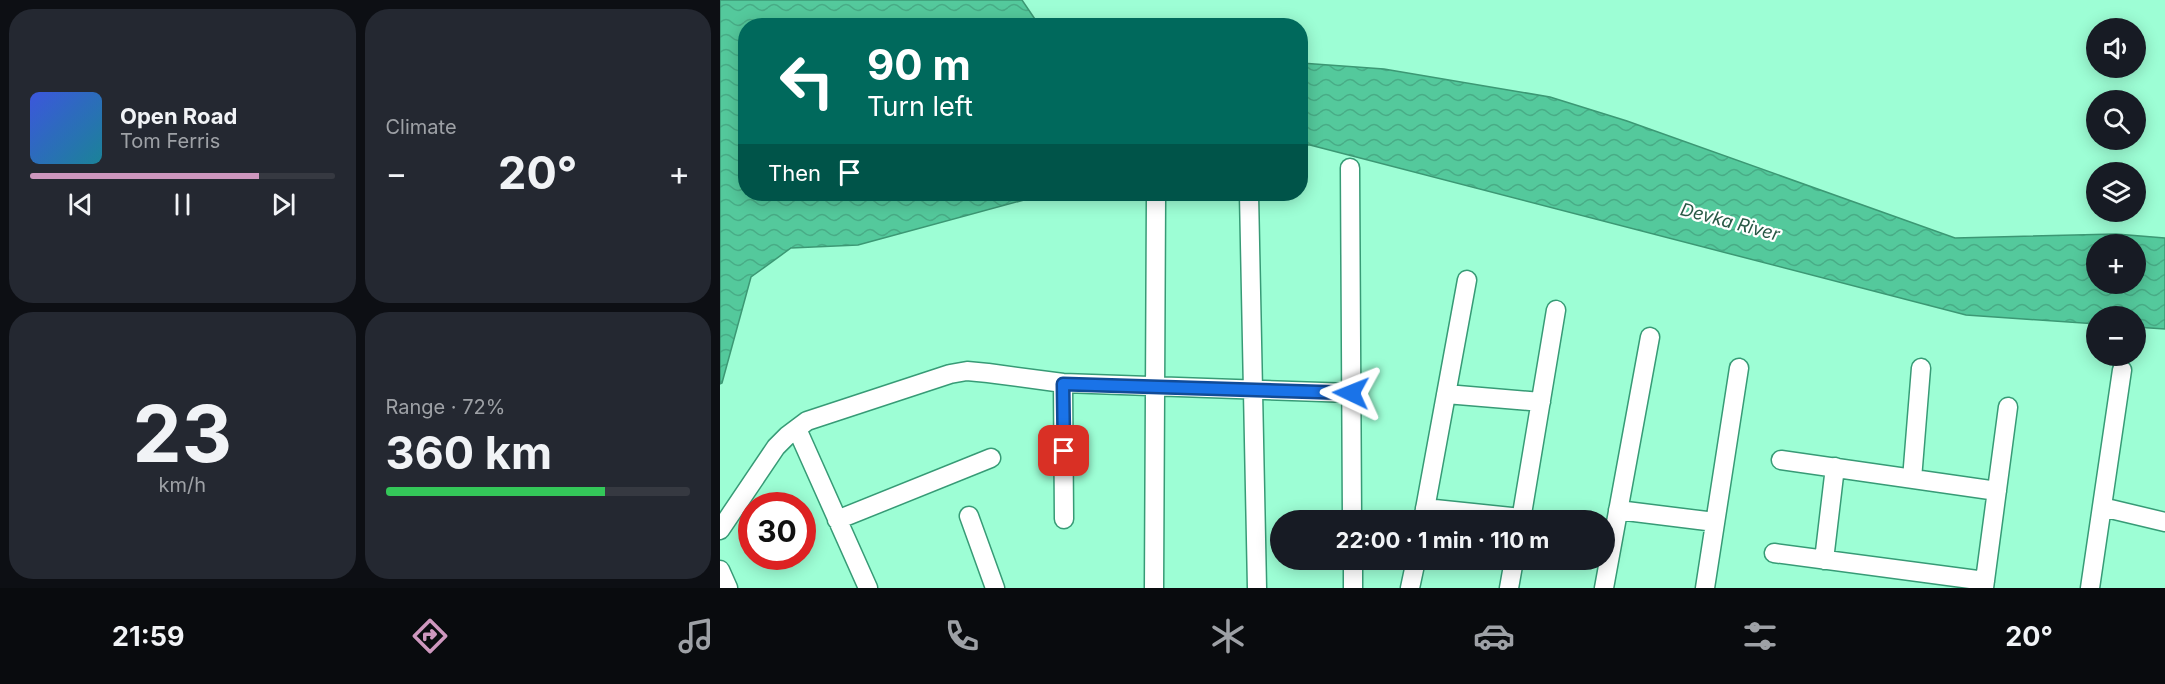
<!DOCTYPE html>
<meta charset="utf-8">
<style>
:root{--surface:#171b24;--page:#242831;--text:#f1f3f6;--muted:#9ea1a6;--line:#363941;--accent:#ce97be}
body{margin:0;font-family:Inter,sans-serif;background:var(--page);color:var(--text);height:100vh;display:flex;flex-direction:column;font-size:22px;white-space:nowrap}
*{box-sizing:border-box;margin:0}
p{font-size:20px;color:var(--muted)}
.icon{flex:none;width:33px;height:33px;fill:none;stroke:currentColor;stroke-width:2;stroke-linecap:round;stroke-linejoin:round}
.map{position:relative;flex:1;overflow:hidden}
.side{display:flex;flex-direction:column;gap:9px;padding:9px;background:#0d0f14;width:720px}
.side>*{flex:none}
.banner{position:absolute;left:18px;top:18px;width:570px;height:183px;border-radius:24px;box-shadow:0 3px 15px #0003;background:#00695c;color:#fff;overflow:hidden}
.buttons{position:absolute;left:1366px;top:18px;display:grid;gap:12px}
.buttons a{display:grid;place-items:center;width:60px;height:60px;border-radius:50%;background:var(--surface);box-shadow:0 3px 15px #0003;font-size:30px}
.speed{position:absolute;left:18px;top:492px;display:flex;gap:12px;font-size:30px;font-weight:700;text-align:center}
.speed>*{display:grid;place-content:center;width:78px;height:78px;border-radius:50%;background:var(--surface);box-shadow:0 3px 15px #0003;line-height:1}
.speed .limit{border:9px solid #d22;background:#fff;color:#111}
.pin{position:absolute;display:grid;place-items:center;width:51px;height:51px;color:#fff;margin:-26px;border-radius:12px;box-shadow:0 3px 9px #0006}
.me{position:absolute;width:66px;margin:-33px;rotate:272deg;stroke-linejoin:round;filter:drop-shadow(0 0 4px #0008)}
.turn{display:flex;align-items:center;gap:21px;height:126px;padding:0 30px;font-size:27px}
.turn .icon{width:78px;height:78px;stroke-width:2.5}
.turn b{display:block;font-size:42px;line-height:51px}
.then{display:flex;align-items:center;height:57px;padding:0 30px;background:#0003;gap:12px;font-size:22px}
.big{font-size:45px;font-weight:700;line-height:1.1}
.side .tile{flex:1;display:flex;flex-direction:column;justify-content:center;gap:9px;min-width:0;padding:0 21px;border-radius:24px;background:var(--page)}
.side .dial{align-items:center;gap:0}
.dial b{font-size:78px;line-height:1}
.song{display:flex;align-items:center;gap:18px}
.cover{width:72px;height:72px;border-radius:9px;background:linear-gradient(135deg,hsl(230 70% 55%),hsl(190 70% 35%))}
.played{height:6px;border-radius:3px;background:linear-gradient(90deg,var(--accent) 75%,var(--line) 75%)}
.keys{display:flex;justify-content:space-around;direction:ltr}
.heat{display:flex;justify-content:space-between;align-items:center;font-size:33px;direction:ltr}
.charge{height:9px;border-radius:4px;background:linear-gradient(90deg,#34c759 72%,var(--line) 0)}
.side .tiles{flex:1;display:grid;gap:9px;grid-template-columns:repeat(2,1fr)}
.trip{position:absolute;left:550px;top:510px;width:345px;height:60px;border-radius:30px;background:var(--surface);box-shadow:0 3px 15px #0003;font-weight:700;line-height:60px;text-align:center}
.tab-bar{display:flex;height:96px;justify-content:space-around;align-items:center;background:#090b0e;color:var(--muted)}
.tab-bar .icon{width:42px;height:42px}
.tab-bar .selected{color:var(--accent)}
.tab-bar b{font-size:27px;color:var(--text)}
main{display:flex;flex:1;min-height:0}
.map>svg:first-child{display:block}
.water{fill:url(#water-waves);stroke:#3c9874;stroke-width:1.5;fill-rule:evenodd}
.lines{fill:none;stroke-linecap:round;stroke-linejoin:round}
.street-casing{stroke:#379b76;stroke-width:21}
.street{stroke:#fff;stroke-width:18}
.route-casing{stroke:#114b97;stroke-width:15}
.route{stroke:#1a73e8;stroke-width:10}
.labels{text-anchor:middle;stroke-width:4.5;stroke-linejoin:round;paint-order:stroke}
.water-label{font-size:18px;font-style:italic;fill:#295946;stroke:#fff}
</style>
<main>
<section class="side">
<div class="tiles">
<div class="tile">
<div class="song"><i class="cover"></i><div><b>Open Road</b><p>Tom Ferris</p></div></div>
<div class="played"></div>
<div class="keys"><svg class="icon" aria-label="previous" viewBox="0 0 24 24"><path d="M18 5L8 12l10 7zM5 5v14"/></svg><svg class="icon" aria-label="pause" viewBox="0 0 24 24"><path d="M8 5v14M16 5v14"/></svg><svg class="icon" aria-label="next" viewBox="0 0 24 24"><path d="M6 5l10 7-10 7zM19 5v14"/></svg></div>
</div>
<div class="tile"><p>Climate</p>
<div class="heat"><a>−</a><b class="big">20°</b><a>+</a></div>
</div>
<div class="tile dial"><b>23</b><p>km/h</p></div>
<div class="tile"><p>Range · 72%</p><b class="big">360 km</b><div class="charge"></div></div>
</div>
</section>
<div class="map">
<svg width="1445" height="588" viewBox="0 0 1445 588">
<defs>
<pattern id="water-waves" width="16" height="10" patternUnits="userSpaceOnUse" patternTransform="scale(1.5)"><rect width="16" height="10" fill="#54c99c"/><path d="M0 5q4-4 8 0t8 0" fill="none" stroke="#48ac86"/></pattern>
</defs>
<rect width="100%" height="100%" fill="#9dfed5"/>
<!-- water -->
<path class="water" d="M0 0H302L319 25 26 26V194H326L138 245 71 248 31 277 2 383 0 384Z
M581 63 664 69 830 97 907 121 1235 238 1396 234 1445 238V329L1416 327V316H1377V324L1246 315 590 145H581ZM1377 244H1416V284H1377Z"/>
<g class="lines">
<defs>
<path id="street" d="M630 168 632 520
M529 194 537 588
M343 383 344 519
M726 394 821 402
M77 429 148 588
M1061 460 1277 491
M1192 479 1201 368
M1382 507 1445 522
M705 508 801 518
M898 510 995 522
M249 516 275 588
M117 520 271 458
M703 520 747 280
M801 520 836 310
M0 530 56 447 67 436 87 421 230 374 247 371 268 373 343 383 631 393
M1054 553 1265 581
M633 560V588
M1104 560 1115 467
M0 570 8 588
M434 588 436 198
M690 588 696 560
M789 588 794 560
M884 588 930 337
M985 588 1019 368
M1264 588 1288 407
M1370 588 1402 370"/>
</defs>
<!-- street casing -->
<use href="#street" class="street-casing"/>
<!-- street -->
<use href="#street" class="street"/>
</g>
<g class="lines">
<defs>
<path id="route" d="M344 451 343 384 631 393"/>
</defs>
<!-- route casing -->
<use href="#route" class="route-casing"/>
<!-- route -->
<use href="#route" class="route"/>
</g>
<g class="labels">
<!-- water labels -->
<g class="water-label">
<text transform="translate(1010 222) rotate(15)" y="6">Devka River</text>
</g>
</g>
</svg>
<div class="buttons">
<a><svg class="icon" aria-label="sound" viewBox="0 0 24 24"><path d="M4 9h4l5-4v14l-5-4H4zM17 9q2 3 0 6"/></svg></a>
<a><svg class="icon" aria-label="search" viewBox="0 0 24 24"><circle cx="10" cy="10" r="6"/><path d="M15 15l6 6"/></svg></a>
<a><svg class="icon" aria-label="layers" viewBox="0 0 24 24"><path d="M12 4l9 5-9 5-9-5zM3 14l9 5 9-5"/></svg></a>
<a>+</a>
<a>−</a>
</div>
<div class="speed"><div class="limit">30</div></div>
<div class="pin" style="left:344px;top:451px;background:#d93025"><svg class="icon" aria-label="arrive" viewBox="0 0 24 24"><path d="M6 21V4h12l-3 4 3 4H6"/></svg></div>
<svg class="me" style="left:631px;top:393px" viewBox="-20 -20 40 40"><path d="M0-17L14 15 0 8-14 15z" fill="#1a73e8" stroke="#fff" stroke-width="4"/></svg>
<div class="trip">22:00 · 1 min · 110 m</div>
<div class="banner">
<div class="turn"><svg class="icon" aria-label="left" viewBox="0 0 24 24"><path d="M17 20v-9H6M10 6l-5 5 5 5"/></svg><div><b>90 m</b>Turn left</div></div>
<div class="then">Then<svg class="icon" aria-label="arrive" viewBox="0 0 24 24"><path d="M6 21V4h12l-3 4 3 4H6"/></svg></div>
</div>
</div>
</main>
<nav class="tab-bar">
<b>21:59</b>
<svg class="icon selected" aria-label="directions" viewBox="0 0 24 24"><path d="M12 3l9 9-9 9-9-9zM9 14v-3h6M13 9l2 2-2 2"/></svg>
<svg class="icon" aria-label="music" viewBox="0 0 24 24"><path d="M9 18V5l10-2v13"/><circle cx="6" cy="18" r="3"/><circle cx="16" cy="16" r="3"/></svg>
<svg class="icon" aria-label="phone" viewBox="0 0 24 24"><path d="M5 4h4l2 5-3 2q2 4 5 5l2-3 5 2v4C11 20 4 13 5 4z"/></svg>
<svg class="icon" aria-label="climate" viewBox="0 0 24 24"><path d="M12 3v18M4 7l16 10M4 17L20 7"/></svg>
<svg class="icon" aria-label="car" viewBox="0 0 24 24"><path d="M5 17H2v-5l4-1 3-4h7l3 4 3 1v5h-3M9 17h6M6 11h13"/><circle cx="7" cy="17" r="2"/><circle cx="17" cy="17" r="2"/></svg>
<svg class="icon" aria-label="filters" viewBox="0 0 24 24"><path d="M4 7h16M4 17h16"/><circle cx="9" cy="7" r="2"/><circle cx="15" cy="17" r="2"/></svg>
<b>20°</b>
</nav>
